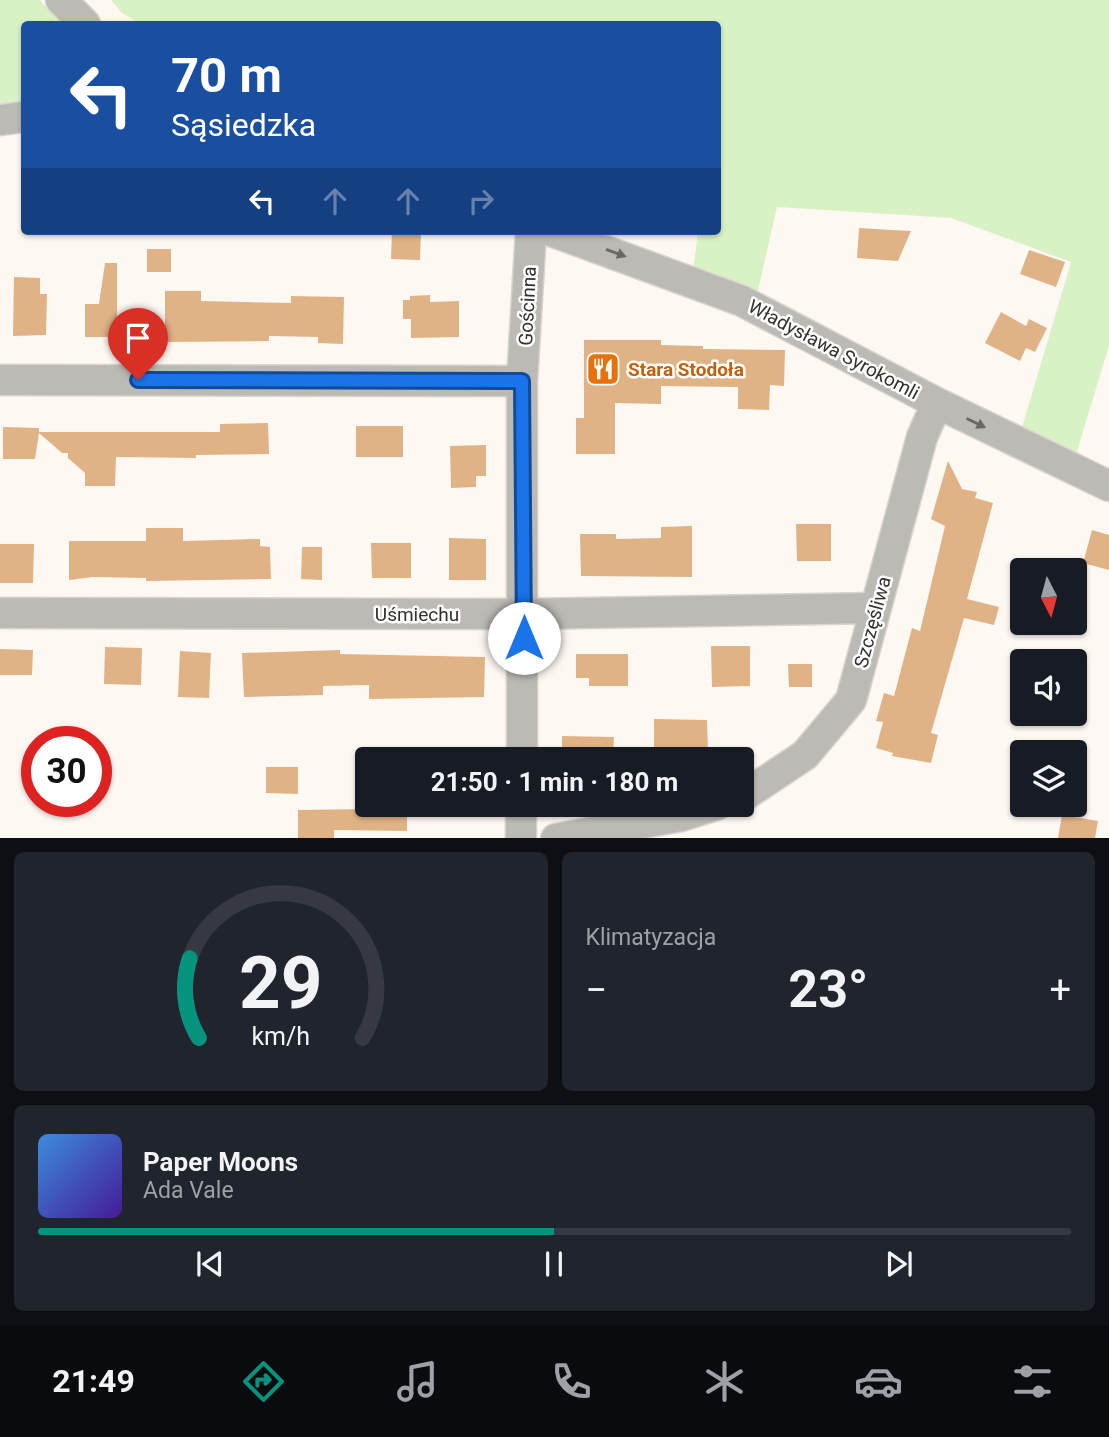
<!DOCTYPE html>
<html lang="pl">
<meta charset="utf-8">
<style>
:root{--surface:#171b24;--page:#20242c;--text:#f1f3f6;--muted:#9ea1a6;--line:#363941;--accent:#06937e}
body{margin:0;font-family:Roboto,sans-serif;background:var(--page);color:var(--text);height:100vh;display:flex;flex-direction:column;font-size:26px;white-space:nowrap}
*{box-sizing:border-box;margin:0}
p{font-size:23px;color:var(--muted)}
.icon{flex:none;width:38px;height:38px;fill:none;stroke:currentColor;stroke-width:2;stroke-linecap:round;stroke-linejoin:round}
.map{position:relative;height:838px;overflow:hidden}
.sheet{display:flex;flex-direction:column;gap:14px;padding:14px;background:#0d0f14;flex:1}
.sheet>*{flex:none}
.top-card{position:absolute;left:21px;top:21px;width:700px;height:214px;border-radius:7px;box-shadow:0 2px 5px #0004;background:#1a4fa0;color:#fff;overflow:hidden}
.needle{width:46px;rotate:174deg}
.tools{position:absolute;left:1010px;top:558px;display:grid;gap:14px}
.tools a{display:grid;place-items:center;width:77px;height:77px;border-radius:7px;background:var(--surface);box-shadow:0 2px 5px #0004;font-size:35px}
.speed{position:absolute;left:21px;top:726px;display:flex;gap:14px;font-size:35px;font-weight:700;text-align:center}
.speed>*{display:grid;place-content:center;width:91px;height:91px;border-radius:50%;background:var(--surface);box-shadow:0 2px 5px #0004;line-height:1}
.speed .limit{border:10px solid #d22;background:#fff;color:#111}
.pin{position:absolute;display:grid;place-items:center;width:60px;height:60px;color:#fff;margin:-72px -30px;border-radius:50% 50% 50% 0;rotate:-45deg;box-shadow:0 0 7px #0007}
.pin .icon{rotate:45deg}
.me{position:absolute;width:77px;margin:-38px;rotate:0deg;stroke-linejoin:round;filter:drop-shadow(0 0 5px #0008)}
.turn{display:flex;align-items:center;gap:24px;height:147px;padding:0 35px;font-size:32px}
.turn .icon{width:91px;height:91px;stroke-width:2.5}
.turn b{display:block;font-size:49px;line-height:60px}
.lanes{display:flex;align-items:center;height:66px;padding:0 35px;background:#0003;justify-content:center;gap:35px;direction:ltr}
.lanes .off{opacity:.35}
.big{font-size:52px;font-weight:700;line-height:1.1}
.sheet .widget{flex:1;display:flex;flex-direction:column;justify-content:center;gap:10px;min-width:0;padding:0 24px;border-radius:10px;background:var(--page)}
.sheet .dial{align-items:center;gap:0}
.dial svg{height:182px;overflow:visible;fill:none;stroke:var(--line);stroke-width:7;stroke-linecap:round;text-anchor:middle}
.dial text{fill:var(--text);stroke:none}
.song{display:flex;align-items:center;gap:21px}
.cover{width:84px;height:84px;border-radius:10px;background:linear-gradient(135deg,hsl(210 70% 55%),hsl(260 70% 35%))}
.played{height:7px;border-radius:4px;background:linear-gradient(90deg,var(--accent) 50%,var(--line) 50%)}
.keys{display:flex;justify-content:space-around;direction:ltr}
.heat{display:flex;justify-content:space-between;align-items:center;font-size:38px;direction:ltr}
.sheet .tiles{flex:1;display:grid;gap:14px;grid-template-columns:1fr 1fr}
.widget:last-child{grid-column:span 2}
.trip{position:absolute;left:355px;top:747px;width:399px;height:70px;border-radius:7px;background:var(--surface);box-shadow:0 2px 5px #0004;font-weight:700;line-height:70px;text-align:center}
.tab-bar{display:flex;height:112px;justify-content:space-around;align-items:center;background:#090b0e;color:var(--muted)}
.tab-bar .icon{width:49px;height:49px}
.tab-bar .current{color:var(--accent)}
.tab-bar b{font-size:32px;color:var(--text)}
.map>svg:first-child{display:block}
.green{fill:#d9f2c5}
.building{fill:#e0b387}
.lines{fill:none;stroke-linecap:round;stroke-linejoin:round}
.minor-casing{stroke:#dad4cf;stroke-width:33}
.minor{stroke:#bcbab5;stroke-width:30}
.oneway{fill:#6a6863}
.route-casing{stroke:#114b97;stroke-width:18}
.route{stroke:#1a73e8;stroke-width:12}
.labels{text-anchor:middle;stroke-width:5;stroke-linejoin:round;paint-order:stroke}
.street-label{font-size:19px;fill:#34312d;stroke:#fff}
.food-label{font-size:19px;font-weight:bold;fill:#c56008;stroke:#fff;text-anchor:start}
</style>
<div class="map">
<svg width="1109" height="839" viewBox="0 0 1109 839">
<rect width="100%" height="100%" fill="#fef8f3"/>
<!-- green -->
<path class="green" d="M0 0H40L60 24H24V103L0 108Z
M111 0H1109V346L1074 461 1020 434 1071 262 951 218 777 207 756 300 693 271 698 231H718V24H141L122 13Z"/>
<!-- building -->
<path class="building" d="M859 228 892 230 911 231 898 261 857 258Z
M392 231H421L420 260 391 259Z
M147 249H171V272H147Z
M1029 250 1065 262 1056 287 1020 274Z
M105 263H117V337H85V304H99Z
M14 277 40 278V294H47L46 335 13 336Z
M165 291H201V301L291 303V296L344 297 343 344 318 343V337L269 336V341L165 342Z
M430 295V302L459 301V337L411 338V319H403V300H410V296Z
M1001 312 1026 326 1029 319 1047 328 1035 352 1026 348 1020 361 985 343Z
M584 340H661V345L703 346V349L785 350 784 386 770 385 769 410 738 409V387L661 386V404L615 403V454H576V418H584Z
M268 423 269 454 196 455V458L116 457 115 486H85V473L68 458V453H62L39 433 35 459H3V427L39 428V432H220V424Z
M356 426H403V457H356Z
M486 445V476H476V487L451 488 450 446Z
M948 461 962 489 977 492 975 498 993 503 967 599 999 607 994 625 964 618 931 733 938 735 931 763 892 756 893 753 876 748 883 722 876 721 884 693 894 696 912 628 920 631 945 526 931 519Z
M796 524H831V561H797Z
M692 526V577L581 576 580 534H616V539L661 538V527Z
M146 528H183V541L260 539V546L270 547 271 579 146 581V578L93 577 69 580V541H146Z
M1092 530 1109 535V570L1083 563Z
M449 538 486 539V580H449Z
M371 543H411V578H372Z
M0 544H34L33 583H0Z
M302 547H322V580L301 579Z
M711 646H750V686L712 687Z
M105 647 142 648 141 685 104 684Z
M0 649 33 650 32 675H0Z
M340 650V654L485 657 484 697 369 699V685L323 686V695L244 697 242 653Z
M180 651 211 653 209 698 178 697Z
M576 654H628V686H589V678H576Z
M788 664H812V687H789Z
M654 719 707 720 708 751 654 753Z
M562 736 614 737 613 760H562Z
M266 767H298V794L266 793Z
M366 805H407V831L334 830V838H298V810L366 809Z
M1062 815 1098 821 1095 838H1058Z"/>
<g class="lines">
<defs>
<path id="minor" d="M61 0 85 24
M0 120 24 117
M551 231 742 301 937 403 1109 486
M0 380 522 381
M0 613 524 614 876 608
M522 760V381L531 231
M742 797 805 755 851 700 922 437 937 403
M521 839V805
M556 839 681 816 716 805"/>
</defs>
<!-- minor casing -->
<use href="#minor" class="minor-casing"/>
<!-- minor -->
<use href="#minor" class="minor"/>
</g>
<!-- one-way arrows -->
<defs><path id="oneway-solid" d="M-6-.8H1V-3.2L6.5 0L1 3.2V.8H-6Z" transform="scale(1.75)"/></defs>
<g class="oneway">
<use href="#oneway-solid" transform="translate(616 253) rotate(20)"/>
<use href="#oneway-solid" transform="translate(976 423) rotate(26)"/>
</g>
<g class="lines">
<defs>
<path id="route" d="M138 380 522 381 524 638"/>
</defs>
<!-- route casing -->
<use href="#route" class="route-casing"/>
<!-- route -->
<use href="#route" class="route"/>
</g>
<!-- icons -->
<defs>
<symbol id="restaurant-square" viewBox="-11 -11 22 22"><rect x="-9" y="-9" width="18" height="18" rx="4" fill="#e8710a" stroke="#fff"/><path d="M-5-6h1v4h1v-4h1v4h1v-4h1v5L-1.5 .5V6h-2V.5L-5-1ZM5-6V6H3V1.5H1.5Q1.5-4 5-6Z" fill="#fff"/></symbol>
</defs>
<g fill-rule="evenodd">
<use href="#restaurant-square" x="584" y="350" width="38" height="38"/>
</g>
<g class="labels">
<!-- street labels -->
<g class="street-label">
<text transform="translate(527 306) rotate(-87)" y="7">Gościnna</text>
<text transform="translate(834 349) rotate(28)" y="7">Władysława Syrokomli</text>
<text x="417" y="621">Uśmiechu</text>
<text transform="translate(872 622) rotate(-75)" y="7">Szczęśliwa</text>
</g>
<!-- food labels -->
<g class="food-label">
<text x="628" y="376">Stara Stodoła</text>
</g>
</g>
</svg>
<div class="tools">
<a><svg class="needle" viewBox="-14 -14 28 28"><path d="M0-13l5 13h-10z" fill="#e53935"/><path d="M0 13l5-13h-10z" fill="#9ea1a6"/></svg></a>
<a><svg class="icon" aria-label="sound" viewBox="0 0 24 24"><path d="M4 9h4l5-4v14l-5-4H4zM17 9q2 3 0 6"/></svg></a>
<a><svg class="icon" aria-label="layers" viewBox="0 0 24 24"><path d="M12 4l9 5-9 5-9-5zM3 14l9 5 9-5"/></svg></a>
</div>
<div class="speed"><div class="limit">30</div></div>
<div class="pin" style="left:138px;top:380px;background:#d93025"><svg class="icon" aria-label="arrive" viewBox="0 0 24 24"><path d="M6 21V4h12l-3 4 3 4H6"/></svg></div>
<svg class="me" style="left:524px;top:638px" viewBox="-20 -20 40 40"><circle r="19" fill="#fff"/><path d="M0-13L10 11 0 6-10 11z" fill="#1a73e8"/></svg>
<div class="trip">21:50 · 1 min · 180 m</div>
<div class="top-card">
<div class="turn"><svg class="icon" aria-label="left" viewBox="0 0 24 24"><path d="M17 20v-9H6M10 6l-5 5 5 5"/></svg><div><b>70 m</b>Sąsiedzka</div></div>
<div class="lanes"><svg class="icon" aria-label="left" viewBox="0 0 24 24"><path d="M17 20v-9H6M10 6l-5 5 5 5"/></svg><svg class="icon off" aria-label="ahead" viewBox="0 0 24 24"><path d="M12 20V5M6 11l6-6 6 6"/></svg><svg class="icon off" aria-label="ahead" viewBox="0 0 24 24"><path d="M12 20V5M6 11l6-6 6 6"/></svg><svg class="icon off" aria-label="right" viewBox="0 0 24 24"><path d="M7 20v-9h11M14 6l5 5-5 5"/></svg></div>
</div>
</div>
<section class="sheet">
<div class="tiles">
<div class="widget dial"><svg viewBox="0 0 100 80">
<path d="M14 69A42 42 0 1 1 86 69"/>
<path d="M14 69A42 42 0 0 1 10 34" stroke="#06937e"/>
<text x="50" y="56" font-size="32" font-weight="700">29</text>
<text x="50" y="72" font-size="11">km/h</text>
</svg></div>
<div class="widget"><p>Klimatyzacja</p>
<div class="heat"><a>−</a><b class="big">23°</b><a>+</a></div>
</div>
<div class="widget">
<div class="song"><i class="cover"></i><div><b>Paper Moons</b><p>Ada Vale</p></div></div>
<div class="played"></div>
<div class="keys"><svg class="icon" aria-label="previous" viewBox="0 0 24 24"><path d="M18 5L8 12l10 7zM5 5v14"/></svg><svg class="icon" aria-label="pause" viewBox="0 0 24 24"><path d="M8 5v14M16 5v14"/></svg><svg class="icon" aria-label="next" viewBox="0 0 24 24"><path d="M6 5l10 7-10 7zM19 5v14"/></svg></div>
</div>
</div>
</section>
<nav class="tab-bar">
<b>21:49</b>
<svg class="icon current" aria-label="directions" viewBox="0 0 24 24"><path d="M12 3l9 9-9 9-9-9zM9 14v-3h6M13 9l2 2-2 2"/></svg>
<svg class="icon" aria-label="music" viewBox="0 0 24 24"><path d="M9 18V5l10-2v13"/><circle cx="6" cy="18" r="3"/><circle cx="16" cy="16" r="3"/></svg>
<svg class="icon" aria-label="phone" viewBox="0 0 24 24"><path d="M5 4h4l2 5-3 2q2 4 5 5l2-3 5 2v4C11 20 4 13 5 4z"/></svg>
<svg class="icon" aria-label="climate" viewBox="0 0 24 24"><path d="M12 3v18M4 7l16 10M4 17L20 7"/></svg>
<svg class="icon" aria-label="car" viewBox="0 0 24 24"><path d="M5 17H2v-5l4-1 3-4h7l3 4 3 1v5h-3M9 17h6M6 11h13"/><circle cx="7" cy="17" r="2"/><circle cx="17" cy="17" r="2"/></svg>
<svg class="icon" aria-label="filters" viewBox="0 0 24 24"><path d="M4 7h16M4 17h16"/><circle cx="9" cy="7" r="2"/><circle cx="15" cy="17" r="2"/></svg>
</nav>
